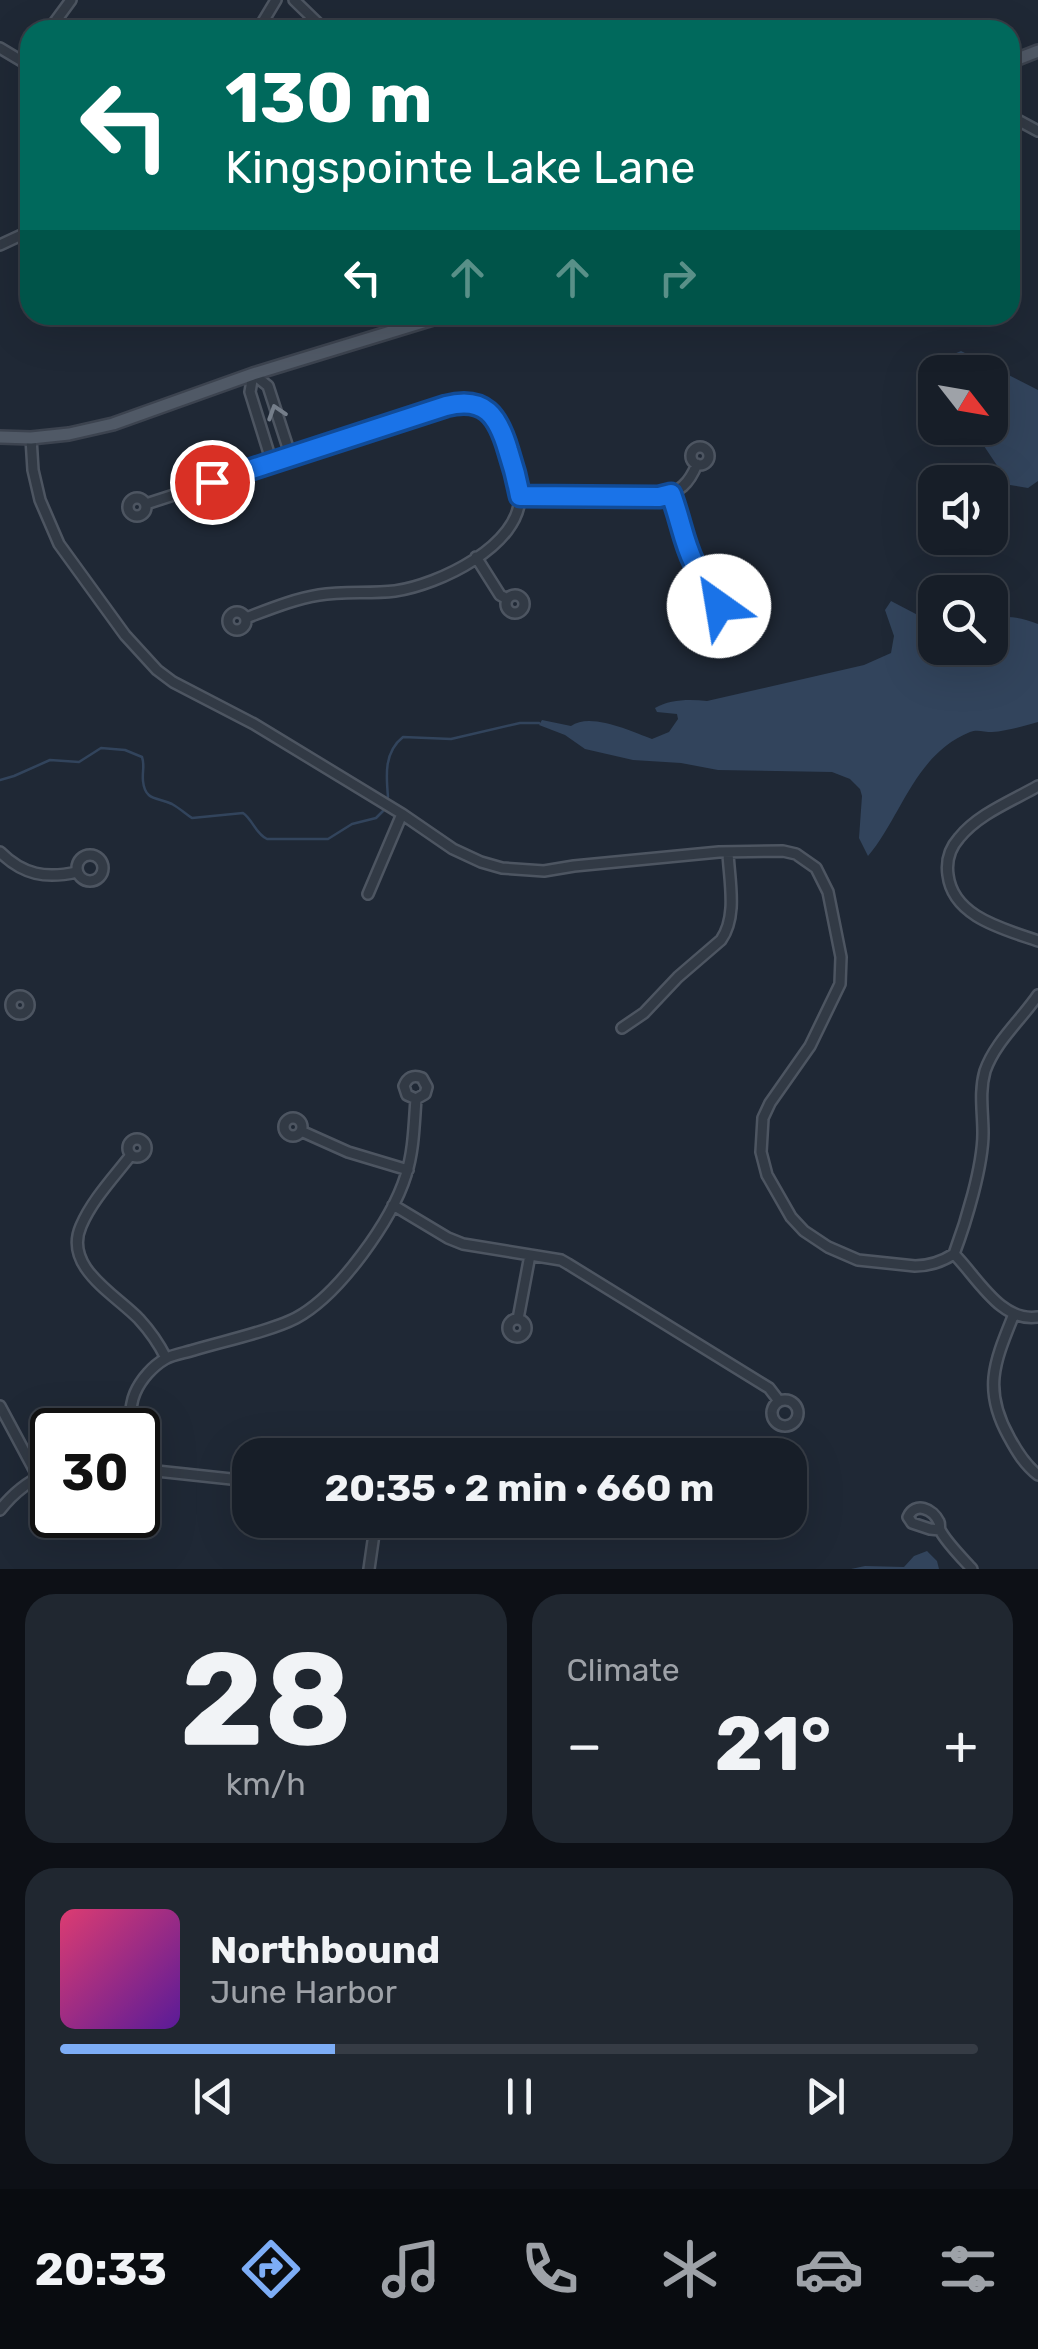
<!DOCTYPE html>
<meta charset="utf-8">
<style>
:root{--surface:#171e28;--page:#202730;--text:#f1f3f6;--muted:#9ea2a8;--line:#363c45;--accent:#7dadf6}
body{margin:0;font-family:Rubik,sans-serif;background:var(--page);color:var(--text);height:100vh;display:flex;flex-direction:column;font-size:38px;white-space:nowrap}
*{box-sizing:border-box;margin:0}
p{font-size:32px;color:var(--muted)}
.icon{flex:none;width:55px;height:55px;fill:none;stroke:currentColor;stroke-width:2;stroke-linecap:round;stroke-linejoin:round}
.map{position:relative;height:1569px;overflow:hidden}
.side{display:flex;flex-direction:column;gap:25px;padding:25px;background:#0d1016;flex:1}
.side>*{flex:none}
.banner{position:absolute;left:20px;top:20px;width:1000px;height:305px;border-radius:30px;box-shadow:0 10px 40px #0002,0 0 0 2px var(--line);background:#00695c;color:#fff;overflow:hidden}
.needle{width:65px;rotate:121deg}
.tools{position:absolute;left:918px;top:355px;display:grid;gap:20px}
.tools a{display:grid;place-items:center;width:90px;height:90px;border-radius:20px;background:var(--surface);box-shadow:0 10px 40px #0002,0 0 0 2px var(--line);font-size:50px}
.speed{position:absolute;left:30px;top:1408px;display:flex;gap:20px;font-size:50px;font-weight:700;text-align:center}
.speed>*{display:grid;place-content:center;width:130px;height:130px;border-radius:50%;background:var(--surface);box-shadow:0 10px 40px #0002,0 0 0 2px var(--line);line-height:1}
.speed .limit{border:5px solid #111;border-radius:15px;background:#fff;color:#111}
.pin{position:absolute;display:grid;place-items:center;width:85px;height:85px;color:#fff;margin:-42px;border:5px solid #fff;border-radius:50%;box-shadow:0 2px 10px #0007}
.me{position:absolute;width:110px;margin:-55px;rotate:328deg;stroke-linejoin:round;filter:drop-shadow(0 0 8px #0008)}
.turn{display:flex;align-items:center;gap:35px;height:210px;padding:0 40px;font-size:45px}
.turn .icon{width:130px;height:130px;stroke-width:2.5}
.turn b{display:block;font-size:70px;line-height:85px}
.lanes{display:flex;align-items:center;height:95px;padding:0 40px;background:#0003;justify-content:center;gap:50px;direction:ltr}
.lanes .off{opacity:.35}
.big{font-size:75px;font-weight:700;line-height:1.1}
.side .tile{flex:1;display:flex;flex-direction:column;justify-content:center;gap:15px;min-width:0;padding:0 35px;border-radius:30px;background:var(--page)}
.side .dial{align-items:center;gap:0}
.dial b{font-size:130px;line-height:1}
.song{display:flex;align-items:center;gap:30px}
.cover{width:120px;height:120px;border-radius:15px;background:linear-gradient(135deg,hsl(340 70% 55%),hsl(270 70% 35%))}
.played{height:10px;border-radius:5px;background:linear-gradient(90deg,var(--accent) 30%,var(--line) 30%)}
.keys{display:flex;justify-content:space-around;direction:ltr}
.heat{display:flex;justify-content:space-between;align-items:center;font-size:55px;direction:ltr}
.side .tiles{flex:1;display:grid;gap:25px;grid-template-columns:1fr 1fr}
.tile:last-child{grid-column:span 2}
.trip{position:absolute;left:232px;top:1438px;width:575px;height:100px;border-radius:30px;background:var(--surface);box-shadow:0 10px 40px #0002,0 0 0 2px var(--line);font-weight:700;line-height:100px;text-align:center}
.tabs{display:flex;height:160px;justify-content:space-around;align-items:center;background:#090c10;color:var(--muted)}
.tabs .icon{width:70px;height:70px}
.tabs .active{color:var(--accent)}
.tabs b{font-size:45px;color:var(--text)}
.map>svg:first-child{display:block}
.water{fill:#32445c}
.lines{fill:none;stroke-linecap:round;stroke-linejoin:round}
.stream{stroke:#32445c;stroke-width:2.5}
.minor-casing{stroke:#4d5561;stroke-width:14}
.major-casing{stroke:#3c434f;stroke-width:16}
.minor{stroke:#323a45;stroke-width:9}
.major{stroke:#505966;stroke-width:11}
.oneway{stroke:#757e8a}
.route-casing{stroke:#114b97;stroke-width:25}
.route{stroke:#1a73e8;stroke-width:18}
</style>
<div class="map">
<svg width="1038" height="1569" viewBox="0 0 1038 1569">
<rect width="100%" height="100%" fill="#1f2835"/>
<!-- water -->
<path class="water" d="M961 351 1038 390V481L1028 488 1010 485 972 428H990V372H951L950 368 954 354Z
M891 601 935 624V648H990V620C1007 614 1022 618 1038 624V722C1024 726 1007 731 992 732 984 732 977 729 970 732 914 755 902 816 868 856L859 838 862 796 860 789 850 779 832 772 718 770 681 763 633 760 585 749 565 735 539 725 542 720 571 726C590 712 631 731 652 739L669 732 678 719 677 714 657 712 655 708C670 699 690 699 707 701L864 665 891 653 894 636 885 610Z
M927 1551 937 1561 939 1569H851L865 1566 904 1567 914 1556Z"/>
<g class="lines">
<!-- stream -->
<path class="stream" d="M0 780 14 776 50 760 79 762 101 748 125 750 142 757C145 766 142 771 143 781 145 801 157 797 172 804 179 808 186 814 192 818L243 813C253 820 255 833 267 839H328L352 824 376 818 384 810
M388 797C386 775 384 752 403 737L451 739 520 723H539"/>
<defs>
<path id="minor" d="M294 0 325 30
M49 30 71 0
M258 30 276 0
M0 48 30 66
M1010 116 1038 131
M0 245 30 231
M253 374 268 386 291 457
M253 374 250 392 272 463
M31 438 33 470 40 500 59 544 125 635 157 670 173 682 254 724 402 814 453 849 481 862 502 868 544 871 574 866 719 852 783 851 796 854 816 868 828 892 841 957 840 984 810 1046 770 1103 763 1118 761 1152 767 1175 791 1217 804 1231 828 1247 858 1260 915 1266C929 1266 943 1261 954 1254 977 1277 1001 1323 1038 1317
M691 456a9 9 0 1 1 18 0a9 9 0 1 1-18 0Z
M671 494C687 538 684 564 722 598L727 595 735 598 737 603 735 609 728 613 722 611 719 606 722 598
M520 497H659C680 492 689 484 697 464
M128 507a9 9 0 1 1 18 0a9 9 0 1 1-18 0Z
M146 504 459 403C489 404 498 416 506 443 511 460 519 478 520 495 521 546 438 585 395 591 370 594 344 591 319 595 294 599 270 609 246 618
M476 557 500 595 507 599
M506 604a9 9 0 1 1 18 0a9 9 0 1 1-18 0Z
M228 621a9 9 0 1 1 18 0a9 9 0 1 1-18 0Z
M1038 786C1012 801 978 814 959 838 950 848 946 861 948 875 953 917 1004 929 1038 941
M0 852C23 875 46 879 77 872
M77 868a13 13 0 1 1 26 0a13 13 0 1 1-26 0Z
M368 894 402 814
M11 1005a9 9 0 1 1 18 0a9 9 0 1 1-18 0Z
M622 1028 644 1013 678 977 721 940C738 916 729 880 728 852
M284 1127a9 9 0 1 1 18 0a9 9 0 1 1-18 0Z
M301 1131 348 1152 408 1170
M128 1148a9 9 0 1 1 18 0a9 9 0 1 1-18 0Z
M131 1155C114 1177 92 1200 81 1226 63 1267 115 1294 139 1319 150 1331 159 1344 166 1358
M393 1205 448 1238 463 1244 561 1260 568 1264 769 1388 779 1401
M954 1254C966 1222 983 1166 983 1133 983 1112 979 1092 985 1071 995 1042 1021 1020 1038 995
M1014 1314C995 1361 982 1389 1009 1437 1017 1452 1025 1465 1038 1475
M518 1319 530 1255
M508 1328a9 9 0 1 1 18 0a9 9 0 1 1-18 0Z
M772 1413a13 13 0 1 1 26 0a13 13 0 1 1-26 0Z
M0 1406 38 1477
M129 1430C130 1418 130 1404 135 1393 141 1379 153 1366 165 1359 174 1354 185 1353 194 1350 224 1341 271 1331 296 1318 339 1295 392 1220 406 1175 414 1150 414 1124 416 1099L425 1094 427 1087 422 1078C413 1074 407 1078 404 1086L407 1095 416 1099
M138 1469 250 1481
M0 1510C14 1492 31 1479 52 1471
M529 1520 572 1528 617 1523
M618 1520 619 1527 626 1531 633 1527 634 1520
M940 1530 930 1529 912 1523 908 1517C915 1501 933 1509 939 1522 940 1524 939 1527 940 1530 946 1542 963 1559 972 1569
M369 1569 376 1520"/>
<path id="major" d="M1010 62 1038 51
M0 437 31 438 69 434 113 424 253 374 446 315"/>
</defs>
<!-- minor casing -->
<use href="#minor" class="minor-casing"/>
<!-- major casing -->
<use href="#major" class="major-casing"/>
<!-- minor -->
<use href="#minor" class="minor"/>
<!-- major -->
<use href="#major" class="major"/>
</g>
<!-- one-way arrows -->
<defs><path id="oneway-chevron" d="M-2-3.5L2.5 0L-2 3.5" fill="none" stroke-width="1.6" stroke-linecap="round" stroke-linejoin="round" transform="scale(2.5)"/></defs>
<use class="oneway" href="#oneway-chevron" transform="translate(276 412) rotate(-108)"/>
<g class="lines">
<defs>
<path id="route" d="M212 482 446 406C485 396 498 416 508 450 513 465 517 480 520 496L659 497 671 494C687 538 684 564 722 598L719 606"/>
</defs>
<!-- route casing -->
<use href="#route" class="route-casing"/>
<!-- route -->
<use href="#route" class="route"/>
</g>
</svg>
<div class="tools">
<a><svg class="needle" viewBox="-14 -14 28 28"><path d="M0-13l5 13h-10z" fill="#e53935"/><path d="M0 13l5-13h-10z" fill="#9ea2a8"/></svg></a>
<a><svg class="icon" aria-label="sound" viewBox="0 0 24 24"><path d="M4 9h4l5-4v14l-5-4H4zM17 9q2 3 0 6"/></svg></a>
<a><svg class="icon" aria-label="search" viewBox="0 0 24 24"><circle cx="10" cy="10" r="6"/><path d="M15 15l6 6"/></svg></a>
</div>
<div class="speed"><div class="limit">30</div></div>
<div class="pin" style="left:212px;top:482px;background:#d93025"><svg class="icon" aria-label="arrive" viewBox="0 0 24 24"><path d="M6 21V4h12l-3 4 3 4H6"/></svg></div>
<svg class="me" style="left:719px;top:606px" viewBox="-20 -20 40 40"><circle r="19" fill="#fff"/><path d="M0-13L10 11 0 6-10 11z" fill="#1a73e8"/></svg>
<div class="trip">20:35 · 2 min · 660 m</div>
<div class="banner">
<div class="turn"><svg class="icon" aria-label="left" viewBox="0 0 24 24"><path d="M17 20v-9H6M10 6l-5 5 5 5"/></svg><div><b>130 m</b>Kingspointe Lake Lane</div></div>
<div class="lanes"><svg class="icon" aria-label="left" viewBox="0 0 24 24"><path d="M17 20v-9H6M10 6l-5 5 5 5"/></svg><svg class="icon off" aria-label="ahead" viewBox="0 0 24 24"><path d="M12 20V5M6 11l6-6 6 6"/></svg><svg class="icon off" aria-label="ahead" viewBox="0 0 24 24"><path d="M12 20V5M6 11l6-6 6 6"/></svg><svg class="icon off" aria-label="right" viewBox="0 0 24 24"><path d="M7 20v-9h11M14 6l5 5-5 5"/></svg></div>
</div>
</div>
<section class="side">
<div class="tiles">
<div class="tile dial"><b>28</b><p>km/h</p></div>
<div class="tile"><p>Climate</p>
<div class="heat"><a>−</a><b class="big">21°</b><a>+</a></div>
</div>
<div class="tile">
<div class="song"><i class="cover"></i><div><b>Northbound</b><p>June Harbor</p></div></div>
<div class="played"></div>
<div class="keys"><svg class="icon" aria-label="previous" viewBox="0 0 24 24"><path d="M18 5L8 12l10 7zM5 5v14"/></svg><svg class="icon" aria-label="pause" viewBox="0 0 24 24"><path d="M8 5v14M16 5v14"/></svg><svg class="icon" aria-label="next" viewBox="0 0 24 24"><path d="M6 5l10 7-10 7zM19 5v14"/></svg></div>
</div>
</div>
</section>
<nav class="tabs">
<b>20:33</b>
<svg class="icon active" aria-label="directions" viewBox="0 0 24 24"><path d="M12 3l9 9-9 9-9-9zM9 14v-3h6M13 9l2 2-2 2"/></svg>
<svg class="icon" aria-label="music" viewBox="0 0 24 24"><path d="M9 18V5l10-2v13"/><circle cx="6" cy="18" r="3"/><circle cx="16" cy="16" r="3"/></svg>
<svg class="icon" aria-label="phone" viewBox="0 0 24 24"><path d="M5 4h4l2 5-3 2q2 4 5 5l2-3 5 2v4C11 20 4 13 5 4z"/></svg>
<svg class="icon" aria-label="climate" viewBox="0 0 24 24"><path d="M12 3v18M4 7l16 10M4 17L20 7"/></svg>
<svg class="icon" aria-label="car" viewBox="0 0 24 24"><path d="M5 17H2v-5l4-1 3-4h7l3 4 3 1v5h-3M9 17h6M6 11h13"/><circle cx="7" cy="17" r="2"/><circle cx="17" cy="17" r="2"/></svg>
<svg class="icon" aria-label="filters" viewBox="0 0 24 24"><path d="M4 7h16M4 17h16"/><circle cx="9" cy="7" r="2"/><circle cx="15" cy="17" r="2"/></svg>
</nav>
